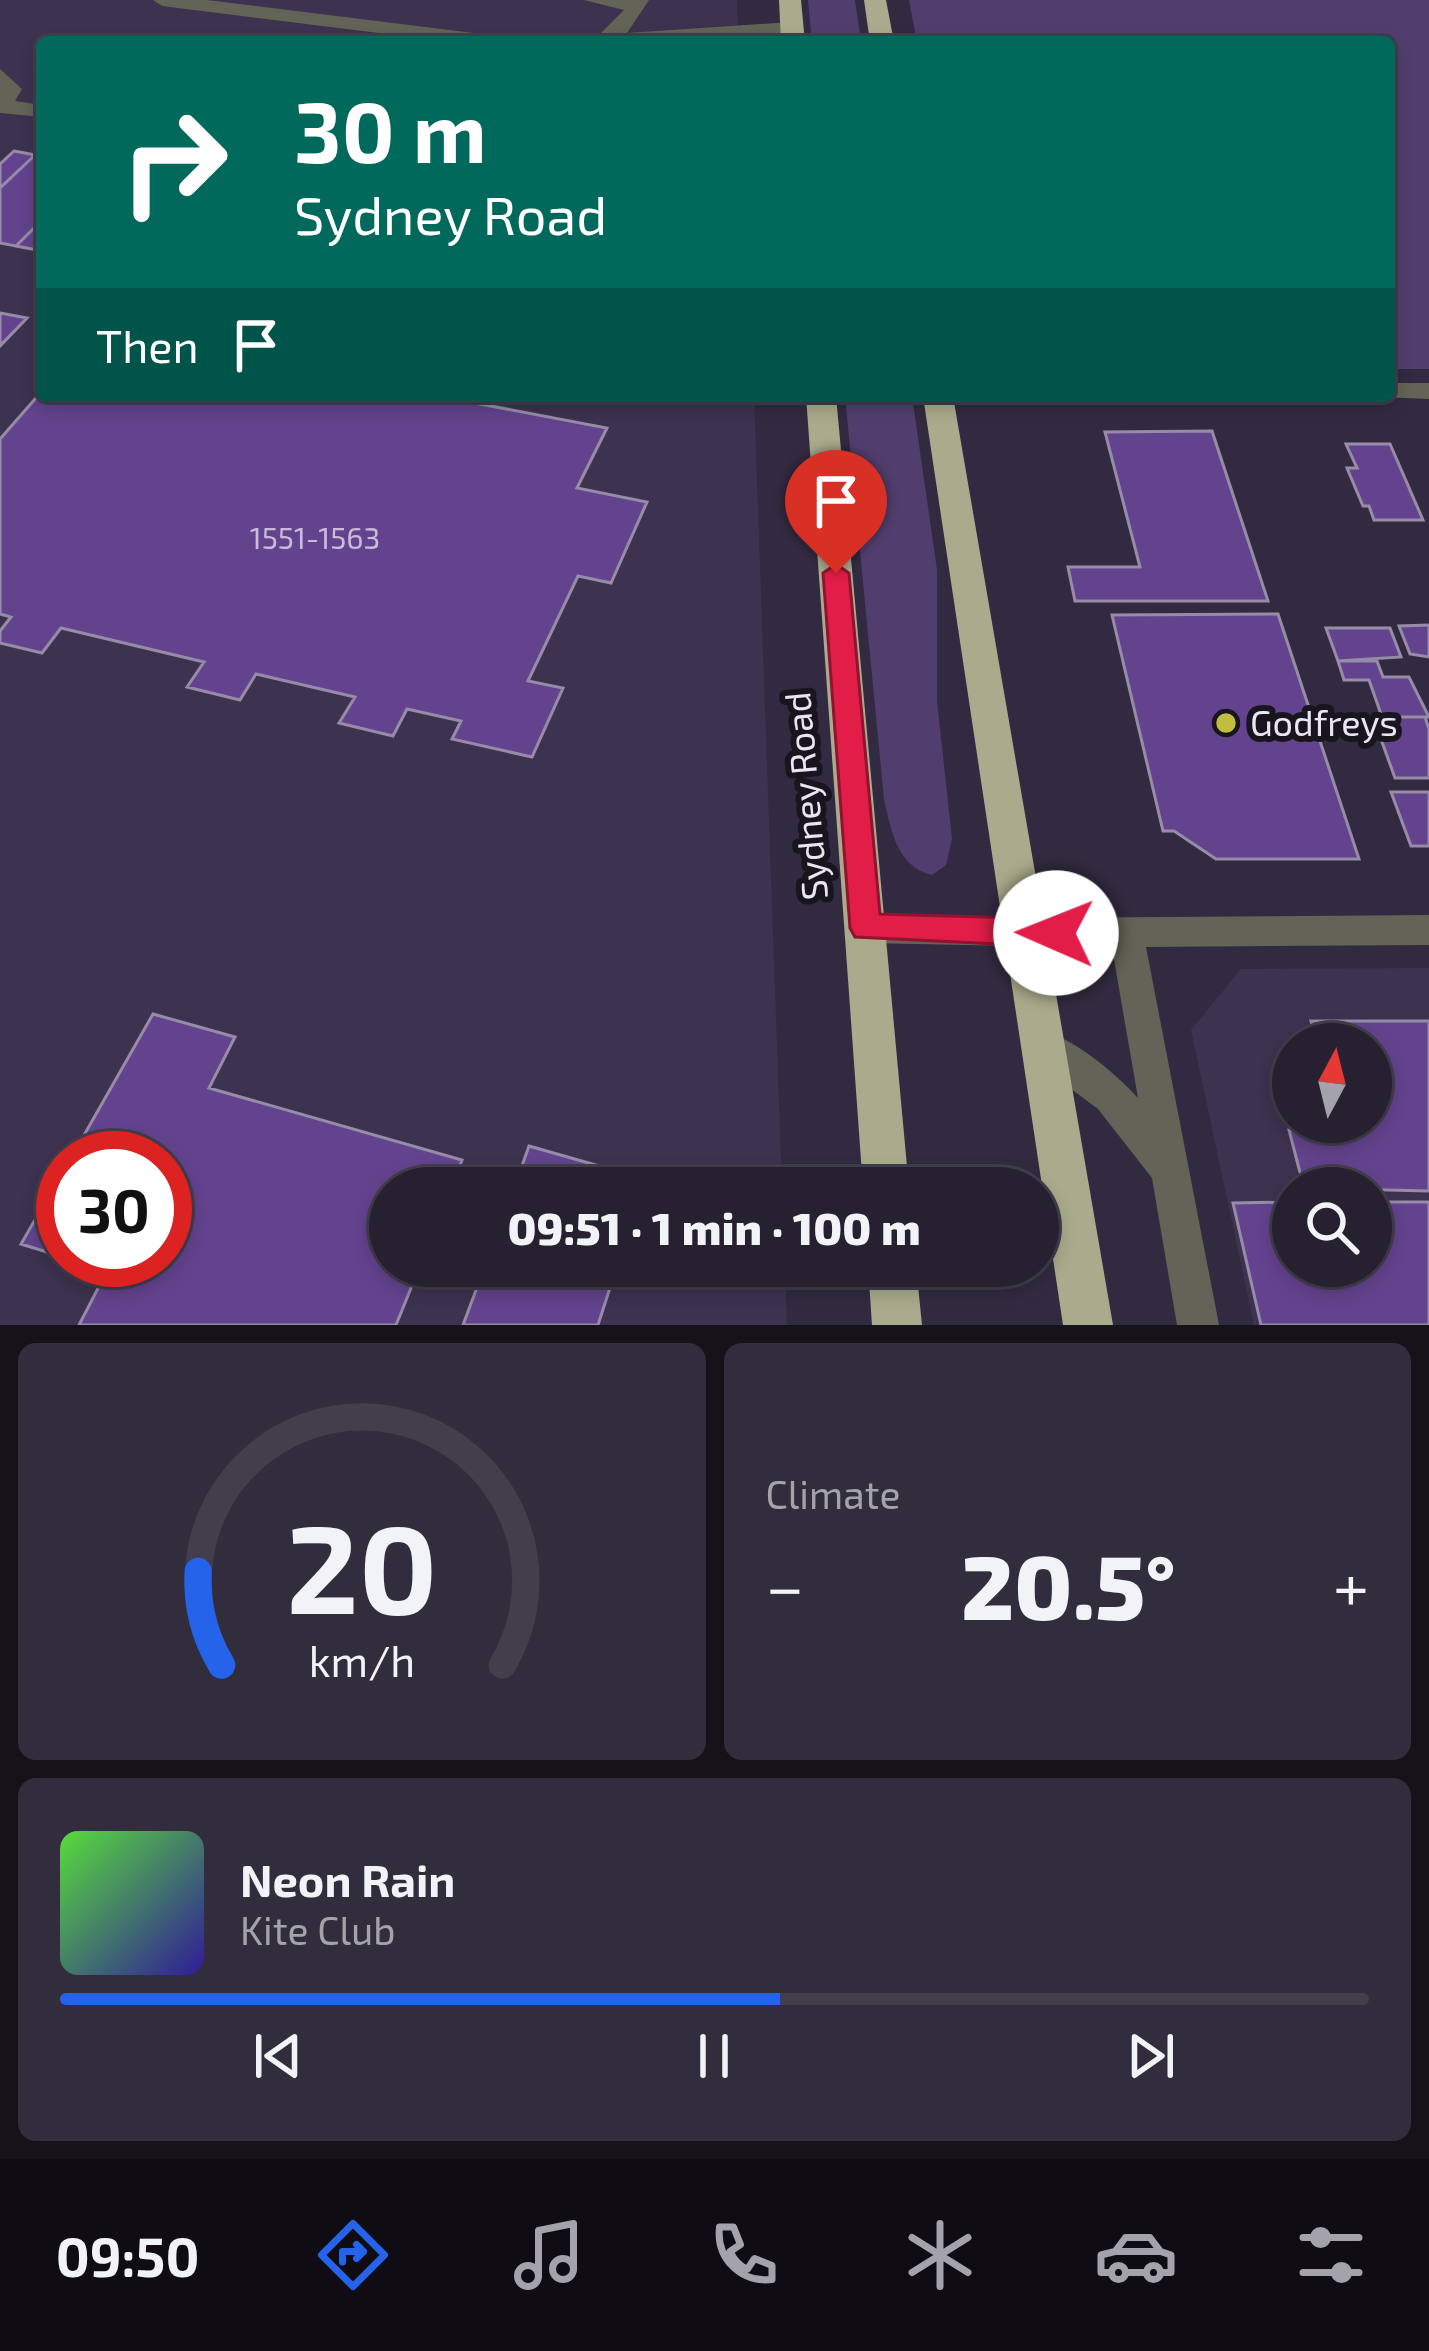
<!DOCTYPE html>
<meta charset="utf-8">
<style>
:root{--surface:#262030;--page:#322d3c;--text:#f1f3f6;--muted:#a4a3ab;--line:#423e4c;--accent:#2563eb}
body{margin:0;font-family:"Exo 2",sans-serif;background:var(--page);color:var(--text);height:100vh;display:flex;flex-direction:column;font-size:45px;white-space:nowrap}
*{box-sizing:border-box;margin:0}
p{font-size:39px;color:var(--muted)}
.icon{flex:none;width:66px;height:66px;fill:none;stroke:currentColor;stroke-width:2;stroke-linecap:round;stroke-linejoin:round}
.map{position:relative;height:1325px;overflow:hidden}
.sheet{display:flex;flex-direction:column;gap:18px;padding:18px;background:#15121a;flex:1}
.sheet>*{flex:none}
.guide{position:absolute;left:36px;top:36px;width:1359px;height:366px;border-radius:12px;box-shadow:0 6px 18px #0003,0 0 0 3px var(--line);background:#00695c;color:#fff;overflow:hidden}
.needle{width:78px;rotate:7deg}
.tools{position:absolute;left:1272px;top:1023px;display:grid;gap:24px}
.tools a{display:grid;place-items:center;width:120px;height:120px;border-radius:50%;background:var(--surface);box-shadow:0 6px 18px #0003,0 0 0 3px var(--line);font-size:60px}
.speed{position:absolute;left:36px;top:1131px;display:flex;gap:24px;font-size:60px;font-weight:700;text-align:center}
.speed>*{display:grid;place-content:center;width:156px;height:156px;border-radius:50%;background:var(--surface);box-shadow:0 6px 18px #0003,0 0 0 3px var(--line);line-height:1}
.speed .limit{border:18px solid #d22;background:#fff;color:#111}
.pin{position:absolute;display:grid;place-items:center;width:102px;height:102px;color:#fff;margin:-123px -51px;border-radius:50% 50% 50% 0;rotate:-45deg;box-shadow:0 0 12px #0007}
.pin .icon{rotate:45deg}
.me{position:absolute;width:132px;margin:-66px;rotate:271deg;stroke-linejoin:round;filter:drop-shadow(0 0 9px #0008)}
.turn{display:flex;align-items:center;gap:42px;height:252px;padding:0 60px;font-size:54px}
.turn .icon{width:156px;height:156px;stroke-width:2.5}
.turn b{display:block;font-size:84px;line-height:102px}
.then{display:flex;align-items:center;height:114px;padding:0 60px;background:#0003;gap:24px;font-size:45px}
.big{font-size:90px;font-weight:800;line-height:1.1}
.sheet .card{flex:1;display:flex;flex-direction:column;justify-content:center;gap:18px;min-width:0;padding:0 42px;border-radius:18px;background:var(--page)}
.sheet .dial{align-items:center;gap:0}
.dial svg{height:312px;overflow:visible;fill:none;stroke:var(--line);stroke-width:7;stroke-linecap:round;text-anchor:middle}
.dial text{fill:var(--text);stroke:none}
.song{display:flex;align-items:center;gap:36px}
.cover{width:144px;height:144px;border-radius:18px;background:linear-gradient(135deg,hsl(110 70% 55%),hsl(250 70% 35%))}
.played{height:12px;border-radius:6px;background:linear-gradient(90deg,var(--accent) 55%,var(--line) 55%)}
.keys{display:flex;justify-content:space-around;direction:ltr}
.heat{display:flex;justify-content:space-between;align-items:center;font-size:66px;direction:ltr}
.sheet .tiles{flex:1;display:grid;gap:18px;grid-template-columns:1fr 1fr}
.card:last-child{grid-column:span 2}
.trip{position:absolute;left:369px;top:1167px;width:690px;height:120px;border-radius:60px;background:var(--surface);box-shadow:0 6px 18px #0003,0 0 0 3px var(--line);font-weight:800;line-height:120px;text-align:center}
.dock{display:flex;height:192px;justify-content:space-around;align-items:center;background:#0f0d13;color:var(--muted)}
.dock .icon{width:84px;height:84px}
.dock .current{color:var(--accent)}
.dock b{font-size:54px;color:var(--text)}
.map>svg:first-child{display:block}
.built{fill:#3d324f;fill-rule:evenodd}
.green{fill:#523e6e}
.building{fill:#63438e;stroke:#968ca8;stroke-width:3}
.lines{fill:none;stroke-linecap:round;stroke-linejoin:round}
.minor{fill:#636357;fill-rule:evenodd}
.highway{fill:#aaaa8c;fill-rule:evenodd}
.route{fill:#e11d48;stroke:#92132f;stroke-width:3}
.poi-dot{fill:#c3bd3f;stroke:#18151f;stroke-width:4.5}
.labels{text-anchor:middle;stroke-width:12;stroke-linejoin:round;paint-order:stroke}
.number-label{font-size:30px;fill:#c8bcda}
.poi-label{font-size:36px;fill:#eae5f4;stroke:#18151f;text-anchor:start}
.street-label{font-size:36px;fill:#eae5f4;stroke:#18151f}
</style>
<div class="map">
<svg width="1429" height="1325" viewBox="0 0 1429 1325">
<rect width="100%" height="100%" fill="#322a40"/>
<!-- built -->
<path class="built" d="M0 0H737L738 42H42V396H754L782 1188H390V1266H785L787 1325H0ZM63 1158H165V1260H63Z
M1429 968V1325H1254L1191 1030 1241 969ZM1293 1044H1371V1122H1293ZM1293 1188H1371V1266H1293Z"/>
<!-- green -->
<path class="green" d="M808 0H855L861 42H812Z
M909 0H1429V369H1389V42H917Z
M845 396H912L937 570V701L952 839 946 865 932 875C897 867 891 830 884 799Z"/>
<!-- building -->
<path class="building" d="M14 151 35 155 0 188V164Z
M35 155 42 156V220L16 246 0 243V188Z
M42 220V251L16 246Z
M0 313 27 318 0 346Z
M42 391V396H438L607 428 577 488 647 502 611 583 578 576 528 681 563 688 532 757 452 739 461 721 407 709 393 736 339 723 355 697 256 674 240 700 187 687 204 662 61 628 42 653 0 643V631L11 617 0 614V439Z
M1212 431 1268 601H1075L1068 567H1140L1105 432Z
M1346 444H1390L1423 520H1374L1369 506H1363L1347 468H1357Z
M1278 614 1359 859H1216L1174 831H1163L1112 615Z
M1429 625V657L1410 654 1399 626Z
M1326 628H1390L1401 657 1338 661Z
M1338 661H1377L1383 677H1409L1429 717H1382L1369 680H1344Z
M1373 717H1425L1429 729V778H1395Z
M1391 792H1429V846H1411Z
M153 1014 235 1037 209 1088 462 1160 451 1188H390V1266H420L396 1325H79L107 1271 72 1260H165V1158H71Z
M1311 1021H1429V1191L1304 1188 1289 1130 1342 1131 1339 1122H1371V1044H1317Z
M529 1146 645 1179 642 1188H514Z
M63 1171V1257L21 1244Z
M1293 1202V1266H1371V1202H1429V1325H1261L1233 1203Z
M485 1266H617L598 1325H463Z"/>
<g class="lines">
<!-- minor -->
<path class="minor" d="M153 0H207L498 36 508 42H451L162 6Z
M584 0H649L627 33 792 22 802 28 792 34 663 42H562L572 36 600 34 624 10Z
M0 69 22 89 15 101 42 105V117L0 113Z
M1389 383H1429V399L1380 397 1389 396Z
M866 913 1024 918 1429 915V945L1146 947 1219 1325H1177L1152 1178 1098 1109 1031 1059 1026 1047 1031 1035 1044 1030C1080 1044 1112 1070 1138 1098L1112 948 866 943 854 939 849 928 854 917Z"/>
<!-- highway -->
<path class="highway" d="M779 0H801L805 42H781Z
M864 0H886L894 42H870Z
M806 396H836L909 1188H863Z
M923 396H953L1113 1325H1063Z
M868 1266H916L922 1325H872Z"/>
</g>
<!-- route -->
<path class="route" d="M836 564 849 573 880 914 1056 919 1067 923 1072 933 1067 943 1056 947 855 937 850 928 823 573Z"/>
<!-- markers -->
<circle class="poi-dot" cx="1226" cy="723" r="12"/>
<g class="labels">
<!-- number labels -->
<g class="number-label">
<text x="315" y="549">1551-1563</text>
</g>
<!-- poi labels -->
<g class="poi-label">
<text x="1250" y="736">Godfreys</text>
</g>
<!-- street labels -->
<g class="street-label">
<text transform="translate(806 796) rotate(-95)" y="13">Sydney Road</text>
</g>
</g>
</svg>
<div class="tools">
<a><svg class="needle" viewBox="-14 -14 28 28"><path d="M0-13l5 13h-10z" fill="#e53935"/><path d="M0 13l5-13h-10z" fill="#a4a3ab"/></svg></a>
<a><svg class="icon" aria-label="search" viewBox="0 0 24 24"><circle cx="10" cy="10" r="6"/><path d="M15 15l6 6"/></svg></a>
</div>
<div class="speed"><div class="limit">30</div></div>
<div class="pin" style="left:836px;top:573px;background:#d93025"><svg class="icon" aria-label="arrive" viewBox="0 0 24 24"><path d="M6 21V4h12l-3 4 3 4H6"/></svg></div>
<svg class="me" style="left:1056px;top:933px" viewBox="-20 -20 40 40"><circle r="19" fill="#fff"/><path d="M0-13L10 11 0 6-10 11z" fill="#e11d48"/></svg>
<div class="trip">09:51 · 1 min · 100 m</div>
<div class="guide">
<div class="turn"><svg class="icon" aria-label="right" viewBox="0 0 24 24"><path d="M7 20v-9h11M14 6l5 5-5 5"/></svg><div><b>30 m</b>Sydney Road</div></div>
<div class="then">Then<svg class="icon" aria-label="arrive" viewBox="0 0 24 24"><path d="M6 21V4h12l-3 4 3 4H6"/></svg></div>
</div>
</div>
<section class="sheet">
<div class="tiles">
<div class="card dial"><svg viewBox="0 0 100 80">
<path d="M14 69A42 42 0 1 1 86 69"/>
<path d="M14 69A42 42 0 0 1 8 45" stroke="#2563eb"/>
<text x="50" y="56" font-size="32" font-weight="700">20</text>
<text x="50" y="72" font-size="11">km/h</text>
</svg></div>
<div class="card"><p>Climate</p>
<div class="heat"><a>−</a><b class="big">20.5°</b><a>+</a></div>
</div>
<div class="card">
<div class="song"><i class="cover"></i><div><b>Neon Rain</b><p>Kite Club</p></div></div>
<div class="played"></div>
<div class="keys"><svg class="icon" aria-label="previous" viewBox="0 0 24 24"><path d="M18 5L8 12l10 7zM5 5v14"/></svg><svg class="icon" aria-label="pause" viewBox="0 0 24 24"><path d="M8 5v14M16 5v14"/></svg><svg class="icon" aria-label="next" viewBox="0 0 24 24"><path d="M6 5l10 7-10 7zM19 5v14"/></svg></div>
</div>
</div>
</section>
<nav class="dock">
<b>09:50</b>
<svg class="icon current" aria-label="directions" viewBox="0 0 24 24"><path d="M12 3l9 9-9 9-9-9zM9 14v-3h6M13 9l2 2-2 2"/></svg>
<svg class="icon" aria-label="music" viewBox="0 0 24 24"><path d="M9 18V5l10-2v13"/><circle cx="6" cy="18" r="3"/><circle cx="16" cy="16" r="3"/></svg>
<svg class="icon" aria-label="phone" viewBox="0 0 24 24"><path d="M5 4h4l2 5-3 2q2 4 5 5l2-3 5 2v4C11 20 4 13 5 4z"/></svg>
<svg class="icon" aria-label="climate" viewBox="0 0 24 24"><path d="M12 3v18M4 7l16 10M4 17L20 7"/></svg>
<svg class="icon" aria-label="car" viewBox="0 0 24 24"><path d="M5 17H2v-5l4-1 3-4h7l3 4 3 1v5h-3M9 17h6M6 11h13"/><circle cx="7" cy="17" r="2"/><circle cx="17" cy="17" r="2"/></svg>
<svg class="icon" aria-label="filters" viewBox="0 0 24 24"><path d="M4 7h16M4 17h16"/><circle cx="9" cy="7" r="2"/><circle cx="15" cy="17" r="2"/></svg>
</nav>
